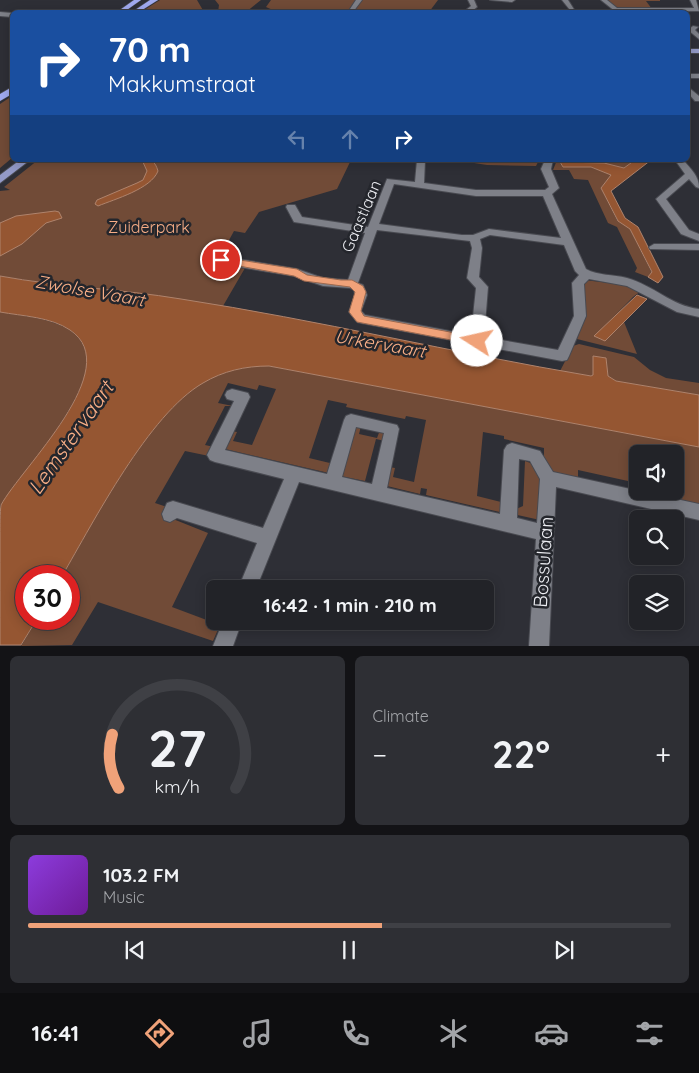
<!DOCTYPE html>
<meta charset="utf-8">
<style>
:root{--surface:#222328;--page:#2e2f34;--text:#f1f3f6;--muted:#a2a4a8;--line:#3f4045;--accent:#f0a279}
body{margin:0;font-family:Quicksand,sans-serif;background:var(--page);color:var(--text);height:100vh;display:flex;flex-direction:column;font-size:19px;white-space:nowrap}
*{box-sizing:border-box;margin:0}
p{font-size:16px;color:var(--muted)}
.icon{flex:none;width:28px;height:28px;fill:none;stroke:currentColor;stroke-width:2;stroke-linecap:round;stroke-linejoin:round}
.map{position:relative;height:646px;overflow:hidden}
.details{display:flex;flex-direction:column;gap:10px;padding:10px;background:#131316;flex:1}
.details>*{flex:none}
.guide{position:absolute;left:10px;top:10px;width:680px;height:152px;border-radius:8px;box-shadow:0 2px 12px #0003,0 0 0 1px var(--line);background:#1a4fa0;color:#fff;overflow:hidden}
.tools{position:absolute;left:629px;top:445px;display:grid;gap:10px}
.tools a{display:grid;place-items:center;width:55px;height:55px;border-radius:8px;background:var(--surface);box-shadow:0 2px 12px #0003,0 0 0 1px var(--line);font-size:25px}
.speed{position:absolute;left:15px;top:565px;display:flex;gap:10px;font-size:25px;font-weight:700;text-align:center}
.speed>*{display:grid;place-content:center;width:65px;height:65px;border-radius:50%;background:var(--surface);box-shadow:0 2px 12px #0003,0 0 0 1px var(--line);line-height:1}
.speed .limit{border:8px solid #d22;background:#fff;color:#111}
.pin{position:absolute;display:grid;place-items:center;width:42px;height:42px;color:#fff;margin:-21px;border:2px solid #fff;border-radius:50%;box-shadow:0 1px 5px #0007}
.me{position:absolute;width:55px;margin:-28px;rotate:280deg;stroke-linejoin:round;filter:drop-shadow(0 0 4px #0008)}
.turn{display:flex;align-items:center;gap:18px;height:105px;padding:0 15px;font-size:22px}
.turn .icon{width:65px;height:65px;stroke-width:2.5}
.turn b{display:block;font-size:35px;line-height:42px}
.lanes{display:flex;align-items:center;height:48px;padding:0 15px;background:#0003;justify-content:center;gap:25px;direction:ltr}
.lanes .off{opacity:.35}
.big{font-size:38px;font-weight:700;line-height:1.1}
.details .card{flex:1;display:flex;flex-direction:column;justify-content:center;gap:8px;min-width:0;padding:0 18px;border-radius:8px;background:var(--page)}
.details .dial{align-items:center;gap:0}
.dial svg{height:130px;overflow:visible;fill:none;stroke:var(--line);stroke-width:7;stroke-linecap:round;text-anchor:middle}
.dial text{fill:var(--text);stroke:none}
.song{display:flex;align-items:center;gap:15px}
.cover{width:60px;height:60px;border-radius:8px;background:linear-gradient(135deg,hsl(270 70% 55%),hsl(280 70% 35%))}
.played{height:5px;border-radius:2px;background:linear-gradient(90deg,var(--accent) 55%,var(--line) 55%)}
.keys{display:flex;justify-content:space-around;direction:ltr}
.heat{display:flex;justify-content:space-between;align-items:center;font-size:28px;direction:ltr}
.details .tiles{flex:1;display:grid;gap:10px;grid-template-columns:1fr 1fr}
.card:last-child{grid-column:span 2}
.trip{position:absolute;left:206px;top:580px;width:288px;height:50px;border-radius:8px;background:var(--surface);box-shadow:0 2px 12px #0003,0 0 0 1px var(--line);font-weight:700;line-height:50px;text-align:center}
.tabs{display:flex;height:80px;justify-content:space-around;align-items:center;background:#0e0e10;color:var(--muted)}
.tabs .icon{width:35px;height:35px}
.tabs .selected{color:var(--accent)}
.tabs b{font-size:22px;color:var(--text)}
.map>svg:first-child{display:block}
.green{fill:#714b37}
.water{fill:#955632;stroke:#af836c}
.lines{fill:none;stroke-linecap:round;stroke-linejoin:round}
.minor-casing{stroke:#494a51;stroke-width:2}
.major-casing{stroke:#494a51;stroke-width:2}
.highway-casing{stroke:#494a51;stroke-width:1}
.minor{fill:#7e8088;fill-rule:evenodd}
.major{fill:#939ac7;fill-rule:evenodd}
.highway{fill:#a1abf1;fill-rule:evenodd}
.route{fill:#f0a279;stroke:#9c694f}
.labels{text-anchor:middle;stroke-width:5;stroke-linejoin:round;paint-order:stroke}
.street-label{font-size:16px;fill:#ecedf2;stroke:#24262c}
.park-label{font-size:16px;fill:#f7ad86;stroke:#24262c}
.water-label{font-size:18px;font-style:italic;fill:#f9af87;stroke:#24262c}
.near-street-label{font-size:19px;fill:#ecedf2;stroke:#24262c}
.near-water-label{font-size:21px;font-style:italic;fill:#f9af87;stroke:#24262c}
</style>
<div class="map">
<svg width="699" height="646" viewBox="0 0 699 646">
<rect width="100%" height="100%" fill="#2e2f36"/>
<!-- green -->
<path class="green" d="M160 0H197L204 12H141Z
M215 0H261L246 12H218L219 5Z
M271 0H358L349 12 275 11 266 7Z
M361 0H438L429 12H351Z
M606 0H660V1H646L652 9 621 10 616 8Z
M12 96V158L0 168V104Z
M38 160H351L337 189 259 212 245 233 234 231 217 262 245 268 223 306C149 293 74 288 0 276V191L10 190 4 187Z
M428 160 534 162V160H539L536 166 487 165 461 161Z
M557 160H635L624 168 604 163H560L563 167H591L611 175 601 188 617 220 630 229 652 273 648 277 635 272 637 268 617 227 608 223 588 180 574 179 569 170H553Z
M584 280 627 285 641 291 633 297 595 336 605 341 624 322 637 354 577 339 583 320Z
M0 312C22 316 60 319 76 335 84 343 89 356 87 367 80 407 25 472 0 506Z
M579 344 634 357 650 370 666 378 699 383V395L616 381 608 376 605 358 593 356V375L591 376 560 371 573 346Z
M258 366H269L699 447V507L656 498 655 491H675V454H638L637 483 578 470V480L554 474 544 462V448L504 439V436L483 432 477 496 505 503 504 513 426 495 427 489 421 488 420 494 387 486 389 467 395 468 393 477 414 482 426 420 406 416 405 419 346 407 347 404 328 400 309 458 334 464 329 473 225 449 232 431 237 432 233 441 252 445 276 389 259 385 257 390 228 383 218 403 233 406H225L205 445 214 447 209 456 185 451 155 503 167 507 163 515 208 533 172 607 220 625 213 641 98 602 72 645 21 646 37 619H69V576H62C95 518 145 421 200 384 217 373 238 368 258 366Z
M361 426 359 434 377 438 380 430 385 433V441L376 439 365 481 340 476 353 429Z
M525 461 536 465 543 476 540 520 513 514 514 510 523 506Z"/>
<!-- water -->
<path class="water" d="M142 160C152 160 155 161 158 171 151 189 115 199 98 206L95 204 97 200 137 183 143 180 147 171Z
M635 160H651L611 191 625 218 638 227 663 277 658 283 648 277 652 272 630 229 618 221 601 188 611 175 591 167H563L560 162 604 163 624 168Z
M55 211 59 212 62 218 46 223 22 244 0 256V223L16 216Z
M0 276C60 287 121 289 181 299 318 320 454 353 591 376L593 375V356L606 358 608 376 616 381 699 395V447L269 366C245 366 223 371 203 383 149 414 94 521 62 576H26V619H37L21 645H0C0 609 0 572 0 535 0 526 0 512 1 505 21 468 127 368 70 330 51 317 22 316 0 312Z
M637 295 647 299 605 341 594 336Z"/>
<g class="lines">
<defs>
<path id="minor" d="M356 0H362L353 12H348Z
M468 0H474L477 7 472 11V12H468L466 10 471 6Z
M490 0H515L512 2Z
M562 0H568L575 11 569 12 570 10Z
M601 0H607L617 8H694L690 0H696L699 11 616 12Z
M0 12 12 13V17L0 16Z
M693 26 698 27 695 30 699 34V39L688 30Z
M688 74H699V78H688Z
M688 87 699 96V101H695L688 93Z
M417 160 425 161 424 183 476 190H545L549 187 541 169 545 160H553L551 169 559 188 552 194 586 269C598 276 613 274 627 278 653 285 672 306 699 309V317L677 312 627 286 589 279 584 284 586 316 569 356 567 360 562 361 361 323 357 322 349 312 355 295 354 290 350 288 323 286 294 276 221 264 215 260 221 256 297 269 323 278 348 280 365 233 294 222 286 207 287 205H295L302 217 368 227 387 179 415 182ZM394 184 476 196H543L561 238 489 229 473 235H462L379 224ZM377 230 470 241 472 248 467 278 476 288 471 335 365 315 361 311 367 295 363 285 358 283ZM490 235 564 245 575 271 579 275 572 283 574 316 558 350 484 337 488 287 479 277 482 248 480 239Z
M675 160H683C691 169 699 176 699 188L696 187 689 179 666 199 689 230 699 234V241L681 234 656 199 685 174Z
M654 244H699V250L650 249 649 247Z
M232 389 248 393 250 397 225 450 327 474 344 420 346 416 351 414 397 425 399 429 387 488 500 514 504 450 507 445 512 443 540 451 553 472 699 504V520L556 487 549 646H529L536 539 299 482 256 589H238L257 543 177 518 170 522 164 520 162 514 167 503 173 501 263 528 284 479 215 462 210 460 207 455 234 401 227 399 225 395 227 391ZM356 427 384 433 372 484 342 477ZM519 459 530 461 540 479 537 523 517 518Z
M223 621H242L233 646H213Z"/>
<path id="major" d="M688 49H699V53H688Z
M20 160H30L0 183V175Z"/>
<path id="highway" d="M134 0H141L124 12H117Z
M150 0H158L139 12H132Z
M12 87V94L0 101V94Z"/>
</defs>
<!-- minor casing -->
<use href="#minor" class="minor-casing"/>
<!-- major casing -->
<use href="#major" class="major-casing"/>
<!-- highway casing -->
<use href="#highway" class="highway-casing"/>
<!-- minor -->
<use href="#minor" class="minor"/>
<!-- major -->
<use href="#major" class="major"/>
<!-- highway -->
<use href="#highway" class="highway"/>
</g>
<!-- route -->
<path class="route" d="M221 257 297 269 307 275 341 280H352L363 286 366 292 361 311 364 316 477 337 483 341 477 345 357 322 349 312 355 292 350 287 304 281 294 276 217 262V258Z"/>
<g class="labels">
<!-- street labels -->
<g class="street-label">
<text transform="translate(361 216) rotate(-67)" y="6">Gaastlaan</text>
</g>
<!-- park labels -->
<g class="park-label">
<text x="149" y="233">Zuiderpark</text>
</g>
<!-- water labels -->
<g class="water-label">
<text transform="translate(90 291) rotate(10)" y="6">Zwolse Vaart</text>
<text transform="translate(380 344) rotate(10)" y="6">Urkervaart</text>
</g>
<!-- near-street labels -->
<g class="near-street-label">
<text transform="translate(543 562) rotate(-86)" y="7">Bossulaan</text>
</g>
<!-- near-water labels -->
<g class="near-water-label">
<text transform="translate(71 438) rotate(-55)" y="7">Lemstervaart</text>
</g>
</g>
</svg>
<div class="tools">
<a><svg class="icon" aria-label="sound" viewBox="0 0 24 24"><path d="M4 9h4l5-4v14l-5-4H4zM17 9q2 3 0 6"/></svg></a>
<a><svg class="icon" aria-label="search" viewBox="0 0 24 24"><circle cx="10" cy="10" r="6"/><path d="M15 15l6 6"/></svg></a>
<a><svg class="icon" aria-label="layers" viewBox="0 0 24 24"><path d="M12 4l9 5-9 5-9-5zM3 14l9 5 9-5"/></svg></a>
</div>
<div class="speed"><div class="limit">30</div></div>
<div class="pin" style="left:221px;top:260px;background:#d93025"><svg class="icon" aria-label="arrive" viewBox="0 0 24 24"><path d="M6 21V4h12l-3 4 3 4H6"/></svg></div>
<svg class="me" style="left:477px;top:341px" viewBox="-20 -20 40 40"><circle r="19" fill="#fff"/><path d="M0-13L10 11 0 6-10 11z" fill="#f0a279"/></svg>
<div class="trip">16:42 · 1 min · 210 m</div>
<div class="guide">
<div class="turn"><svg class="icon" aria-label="right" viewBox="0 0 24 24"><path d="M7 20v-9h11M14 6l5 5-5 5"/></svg><div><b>70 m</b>Makkumstraat</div></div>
<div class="lanes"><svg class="icon off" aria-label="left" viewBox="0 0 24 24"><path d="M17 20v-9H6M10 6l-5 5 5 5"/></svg><svg class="icon off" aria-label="ahead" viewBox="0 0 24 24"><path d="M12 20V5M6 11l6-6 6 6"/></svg><svg class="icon" aria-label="right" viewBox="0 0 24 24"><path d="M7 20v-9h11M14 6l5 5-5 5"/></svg></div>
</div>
</div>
<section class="details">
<div class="tiles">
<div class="card dial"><svg viewBox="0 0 100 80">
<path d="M14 69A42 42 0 1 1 86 69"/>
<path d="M14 69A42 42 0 0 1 10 36" stroke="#f0a279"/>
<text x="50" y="56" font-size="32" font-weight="700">27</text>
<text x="50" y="72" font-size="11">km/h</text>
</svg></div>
<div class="card"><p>Climate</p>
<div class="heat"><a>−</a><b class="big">22°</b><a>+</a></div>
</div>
<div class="card">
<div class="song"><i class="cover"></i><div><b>103.2 FM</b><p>Music</p></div></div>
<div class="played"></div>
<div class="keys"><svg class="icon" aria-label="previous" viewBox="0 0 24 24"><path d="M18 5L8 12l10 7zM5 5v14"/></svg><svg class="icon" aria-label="pause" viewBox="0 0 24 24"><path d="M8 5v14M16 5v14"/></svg><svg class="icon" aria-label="next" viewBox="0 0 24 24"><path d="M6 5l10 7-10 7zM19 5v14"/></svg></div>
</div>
</div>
</section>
<nav class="tabs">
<b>16:41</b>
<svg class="icon selected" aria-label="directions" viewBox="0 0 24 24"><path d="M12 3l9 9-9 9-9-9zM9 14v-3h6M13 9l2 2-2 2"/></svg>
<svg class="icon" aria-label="music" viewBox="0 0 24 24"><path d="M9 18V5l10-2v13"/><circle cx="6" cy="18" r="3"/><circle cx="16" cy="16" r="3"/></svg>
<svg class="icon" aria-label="phone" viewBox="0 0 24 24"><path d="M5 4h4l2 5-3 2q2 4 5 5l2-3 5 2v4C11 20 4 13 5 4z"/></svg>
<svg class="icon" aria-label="climate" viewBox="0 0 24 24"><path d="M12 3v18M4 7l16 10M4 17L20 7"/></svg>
<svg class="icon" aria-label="car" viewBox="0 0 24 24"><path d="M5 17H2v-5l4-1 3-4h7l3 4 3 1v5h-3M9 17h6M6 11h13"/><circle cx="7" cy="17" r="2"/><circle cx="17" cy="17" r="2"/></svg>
<svg class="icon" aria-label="filters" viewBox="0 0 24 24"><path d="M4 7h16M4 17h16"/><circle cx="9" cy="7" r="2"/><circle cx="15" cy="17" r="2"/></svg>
</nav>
